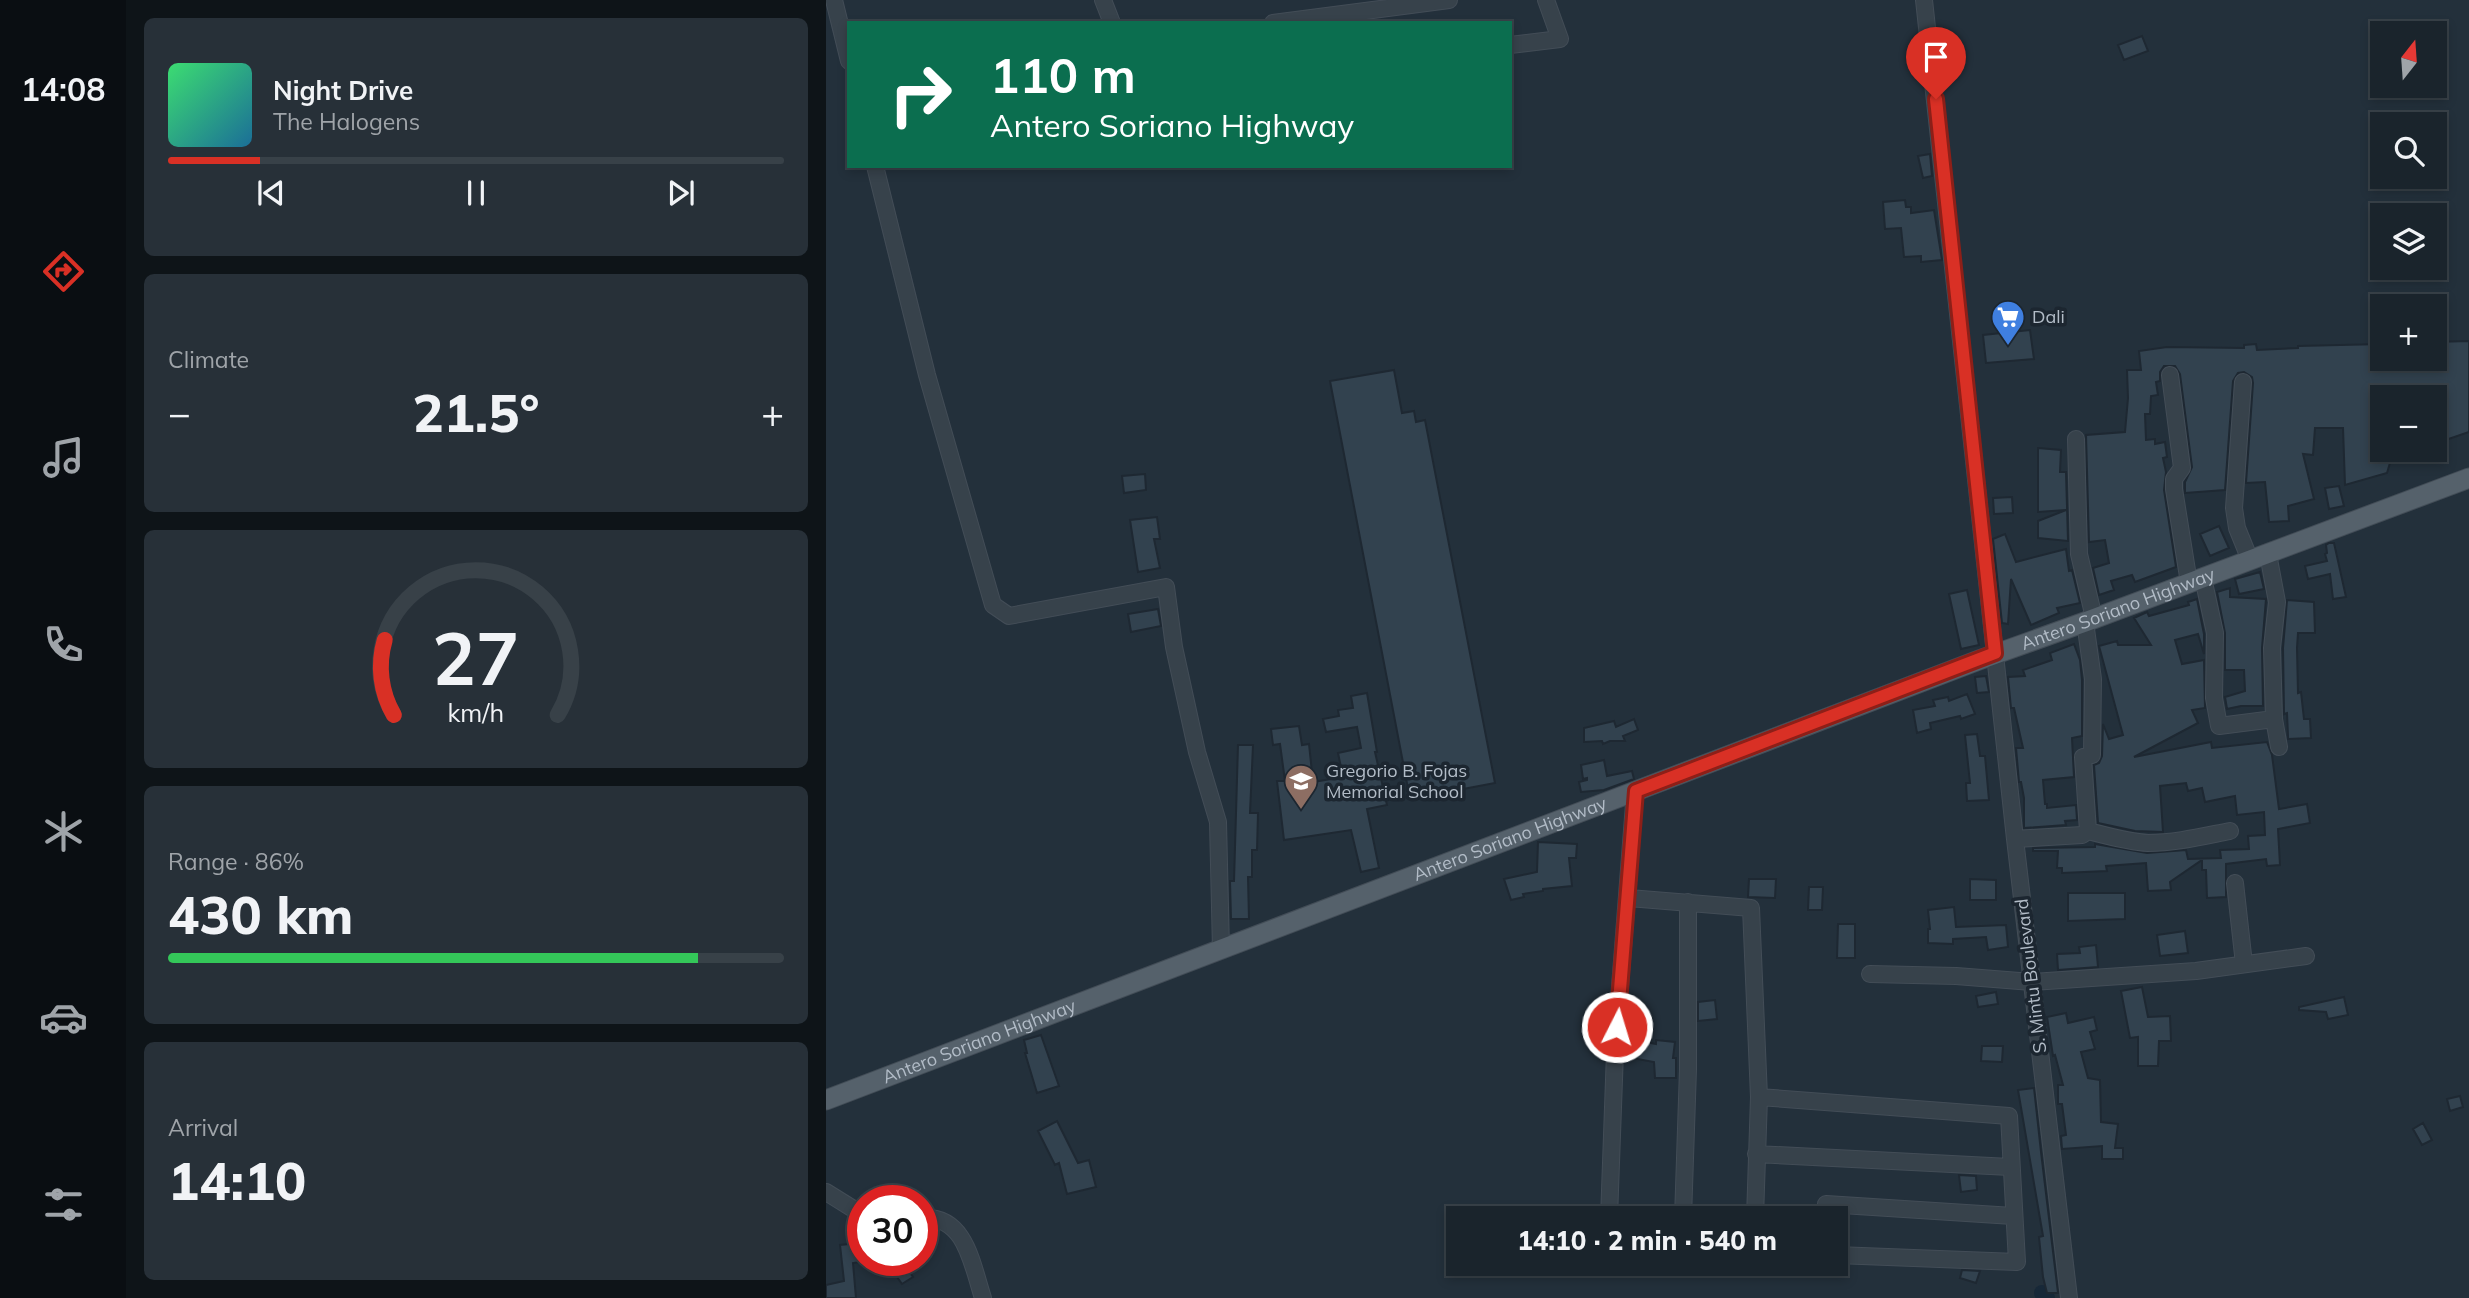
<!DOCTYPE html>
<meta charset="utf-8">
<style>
:root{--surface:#1a242c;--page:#273038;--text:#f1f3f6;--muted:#9fa4a9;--line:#384148;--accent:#d93025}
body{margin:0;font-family:Mulish,sans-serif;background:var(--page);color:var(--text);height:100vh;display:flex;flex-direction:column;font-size:26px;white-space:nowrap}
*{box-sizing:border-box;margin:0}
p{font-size:23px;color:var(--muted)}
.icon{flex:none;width:38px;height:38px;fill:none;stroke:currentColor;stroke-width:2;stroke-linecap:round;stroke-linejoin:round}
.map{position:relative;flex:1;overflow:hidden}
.side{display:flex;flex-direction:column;gap:18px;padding:18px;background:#0e1418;width:700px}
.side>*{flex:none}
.hud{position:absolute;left:21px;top:21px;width:665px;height:147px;border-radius:0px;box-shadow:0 4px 10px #0003,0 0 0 2px var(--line);background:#0b6e4f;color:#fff;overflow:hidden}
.needle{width:46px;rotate:17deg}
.buttons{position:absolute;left:1544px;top:21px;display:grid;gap:14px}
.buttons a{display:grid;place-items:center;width:77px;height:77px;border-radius:0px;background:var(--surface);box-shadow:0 4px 10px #0003,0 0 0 2px var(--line);font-size:35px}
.speed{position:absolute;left:21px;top:1185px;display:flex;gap:14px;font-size:35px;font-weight:700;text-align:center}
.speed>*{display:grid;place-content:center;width:91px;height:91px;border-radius:50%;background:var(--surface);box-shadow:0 4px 10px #0003,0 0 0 2px var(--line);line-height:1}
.speed .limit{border:10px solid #d22;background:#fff;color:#111}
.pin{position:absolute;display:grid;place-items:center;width:60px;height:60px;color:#fff;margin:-72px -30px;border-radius:50% 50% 50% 0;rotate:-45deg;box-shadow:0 0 7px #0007}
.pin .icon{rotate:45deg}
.me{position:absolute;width:77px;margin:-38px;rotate:5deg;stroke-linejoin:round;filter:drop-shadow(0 0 5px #0008)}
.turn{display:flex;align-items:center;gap:24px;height:147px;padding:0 28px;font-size:32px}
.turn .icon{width:91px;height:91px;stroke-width:2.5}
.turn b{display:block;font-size:49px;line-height:60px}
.big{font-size:52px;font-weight:800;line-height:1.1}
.side .card{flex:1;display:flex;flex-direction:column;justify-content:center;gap:10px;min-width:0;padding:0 24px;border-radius:10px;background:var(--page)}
.side .dial{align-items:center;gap:0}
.dial svg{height:182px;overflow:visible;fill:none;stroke:var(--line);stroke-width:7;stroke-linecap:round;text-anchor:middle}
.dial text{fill:var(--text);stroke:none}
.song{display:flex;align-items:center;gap:21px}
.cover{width:84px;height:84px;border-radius:10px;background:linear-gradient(135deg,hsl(140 70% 55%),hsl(200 70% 35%))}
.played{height:7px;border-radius:4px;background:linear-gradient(90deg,var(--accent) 15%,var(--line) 15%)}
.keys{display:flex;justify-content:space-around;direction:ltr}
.heat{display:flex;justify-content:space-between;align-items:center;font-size:38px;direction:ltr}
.charge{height:10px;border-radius:5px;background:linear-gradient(90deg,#34c759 86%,var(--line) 0)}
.trip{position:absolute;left:620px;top:1206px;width:402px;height:70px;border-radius:0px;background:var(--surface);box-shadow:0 4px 10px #0003,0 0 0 2px var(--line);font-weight:800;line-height:70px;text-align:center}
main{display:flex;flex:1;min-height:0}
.menu{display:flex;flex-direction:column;width:126px;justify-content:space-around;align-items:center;background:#0a0e12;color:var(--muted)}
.menu .icon{width:49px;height:49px}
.menu .current{color:var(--accent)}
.menu b{font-size:32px;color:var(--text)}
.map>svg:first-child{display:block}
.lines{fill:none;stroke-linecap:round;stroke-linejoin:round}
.canal{stroke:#172838;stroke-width:16}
.building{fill:#32424f;stroke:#1e2832;stroke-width:2}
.minor-casing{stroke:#434d57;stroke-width:18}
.major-casing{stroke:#434d57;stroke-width:21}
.minor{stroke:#37424b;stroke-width:16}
.major{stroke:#55616b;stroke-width:19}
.route-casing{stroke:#8d1f18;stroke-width:18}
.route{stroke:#d93025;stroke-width:12}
.labels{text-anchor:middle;stroke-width:7;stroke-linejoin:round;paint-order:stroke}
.poi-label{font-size:18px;fill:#b2bcc7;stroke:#1c2630;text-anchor:start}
.street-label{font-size:18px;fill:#b2bcc7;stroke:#1c2630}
</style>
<main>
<nav class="menu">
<b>14:08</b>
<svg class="icon current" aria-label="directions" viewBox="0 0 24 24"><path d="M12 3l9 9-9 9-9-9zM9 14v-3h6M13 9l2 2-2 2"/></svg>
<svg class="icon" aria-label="music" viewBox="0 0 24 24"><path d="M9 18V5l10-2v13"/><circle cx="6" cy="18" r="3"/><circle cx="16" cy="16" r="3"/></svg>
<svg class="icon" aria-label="phone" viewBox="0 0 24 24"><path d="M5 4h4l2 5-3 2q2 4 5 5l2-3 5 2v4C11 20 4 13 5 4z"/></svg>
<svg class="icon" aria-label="climate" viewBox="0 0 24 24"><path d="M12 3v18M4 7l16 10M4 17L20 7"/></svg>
<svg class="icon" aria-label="car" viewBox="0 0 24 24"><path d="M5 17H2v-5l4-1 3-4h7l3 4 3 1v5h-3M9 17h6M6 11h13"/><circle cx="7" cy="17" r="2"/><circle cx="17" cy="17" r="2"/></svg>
<svg class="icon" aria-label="filters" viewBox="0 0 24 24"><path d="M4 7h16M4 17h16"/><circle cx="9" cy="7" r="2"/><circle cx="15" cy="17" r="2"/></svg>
</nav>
<section class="side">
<div class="card">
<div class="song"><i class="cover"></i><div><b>Night Drive</b><p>The Halogens</p></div></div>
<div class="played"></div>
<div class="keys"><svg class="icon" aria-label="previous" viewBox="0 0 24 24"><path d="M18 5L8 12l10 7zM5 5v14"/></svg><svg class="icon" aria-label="pause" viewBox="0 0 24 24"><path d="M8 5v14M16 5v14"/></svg><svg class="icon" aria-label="next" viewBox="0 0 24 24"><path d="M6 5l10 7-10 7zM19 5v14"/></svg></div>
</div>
<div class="card"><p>Climate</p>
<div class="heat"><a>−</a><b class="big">21.5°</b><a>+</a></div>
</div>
<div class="card dial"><svg viewBox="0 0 100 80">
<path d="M14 69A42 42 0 1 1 86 69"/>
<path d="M14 69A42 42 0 0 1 10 36" stroke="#d93025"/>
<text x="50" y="56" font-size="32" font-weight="700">27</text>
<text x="50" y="72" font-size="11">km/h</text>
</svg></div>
<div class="card"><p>Range · 86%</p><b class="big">430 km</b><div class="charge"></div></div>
<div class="card"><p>Arrival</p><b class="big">14:10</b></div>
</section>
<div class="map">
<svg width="1643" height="1298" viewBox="0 0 1643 1298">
<rect width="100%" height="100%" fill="#23303b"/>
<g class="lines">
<!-- canal -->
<path class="canal" d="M1216 1293 1221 1298"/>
</g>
<!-- building -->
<path class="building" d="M1316 36 1322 51 1298 60 1292 45Z
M1104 154 1106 176 1097 178 1092 156Z
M1079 200 1080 207H1085V213L1108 210 1116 260 1095 262V256L1078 257 1075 228 1059 229 1057 202Z
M1204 330 1208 359 1160 363 1157 335Z
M1643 341V432L1608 444V397H1556V450H1586L1583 461 1564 463 1561 473 1519 485 1517 428H1489L1487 455 1477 454 1488 499 1462 506 1463 521 1443 522 1439 482 1420 483 1427 383 1426 377 1418 372 1412 373 1407 381 1399 490 1359 493V482L1366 467 1354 374 1349 366H1338L1334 372V381L1330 382 1332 395 1325 396 1324 414H1319L1320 440 1329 439V444L1339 442 1341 457 1337 458 1340 472 1338 490 1350 567 1309 582 1306 575 1285 581 1288 590 1273 595 1267 568 1283 563 1279 540 1263 542 1260 435 1299 432 1302 398 1301 370H1315L1313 351 1341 347 1418 348V345L1430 344 1431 350 1472 348V346L1556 344V359H1608V342Z
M568 370 576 413 588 411 590 422 599 420 669 783 584 799 504 381Z
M1212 448 1235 450 1234 472H1240L1242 541 1212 538V521L1240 510 1212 512Z
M319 474 320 490 298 493 296 476Z
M1513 486 1518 506 1503 509 1499 488Z
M1186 497 1187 513 1168 514 1167 498Z
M331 517 334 539H328L334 568 312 572 304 520Z
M1393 526 1403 548 1384 556 1374 534Z
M1179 534 1190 562 1240 549 1243 571 1246 570 1254 603 1231 608 1233 613 1205 625 1185 579 1182 624 1176 623 1167 539Z
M1503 543H1508L1520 597 1507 599 1504 574 1482 579 1479 566 1501 561 1499 554 1501 553 1500 545Z
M1434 572 1438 589 1413 594 1409 579Z
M1404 588V597L1440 599 1436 648 1437 706H1415L1401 709 1399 697 1419 691 1418 670H1399V633L1391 592Z
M1141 590 1153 645 1135 649 1123 594Z
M1371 599 1378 634V654L1372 634 1349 640 1356 664 1378 660 1379 708 1366 710 1372 723 1308 757 1385 742 1386 748 1441 742 1446 755 1453 809 1481 804 1484 823 1452 829 1454 865 1441 866 1440 859 1400 864V897L1381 898 1380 870H1376V860L1344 882 1345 890 1322 891 1320 863 1280 866 1281 871 1236 873V868H1231L1232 851H1207V848L1269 847V844L1321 853 1360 850 1362 859 1395 858 1394 850 1423 849 1422 836 1439 835 1438 812 1411 815 1409 796 1379 802 1376 788 1362 791 1360 783 1334 786 1337 832 1309 831 1272 823 1268 765 1273 763 1276 756 1277 724 1283 739 1297 735 1273 646 1291 641 1292 645H1325L1308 618 1321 612 1323 616 1363 605 1362 602Z
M1461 600 1488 602 1489 633H1472L1471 648 1472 693 1475 692 1478 719H1484L1485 738 1462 739V736L1461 713 1458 714 1457 648Z
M332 609 335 626 305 632 302 614Z
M1248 644 1254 660 1256 680V736L1246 738 1248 777 1217 780 1219 804H1221V808L1250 805 1251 820 1239 821 1240 825 1198 828V798L1195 782H1193L1190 748H1197L1188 708H1185L1182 677 1199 676 1197 670 1226 660 1224 653Z
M1160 676 1163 692 1151 693 1149 677Z
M541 693 551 752H549L561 805 541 809 553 868 535 872 525 830 458 840 451 781H459L454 744 447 745 445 729 473 726 476 745 483 744 487 782 517 777 512 753 535 748 531 727 500 732 497 719 513 716 512 710 527 708 525 696Z
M1141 694 1149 714 1135 719 1134 716 1104 723 1105 729 1091 733 1087 710 1109 706 1107 700 1122 697 1123 701Z
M808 719 812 730 797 736 799 741H784L777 744 776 741 758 742V728L788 721 790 727Z
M1151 734 1154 756H1159L1163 800 1141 801 1140 783H1144L1139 735Z
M412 745H427L424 813H432L431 850H426V877H422L423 919H405L404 881H408Z
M778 760 781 776 806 771 808 779 778 790 755 792 753 782 761 780V778L757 779 755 765Z
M712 842 751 844 750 858H743L746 886 717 889V891L697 894 698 897 685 900 678 879 711 872Z
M923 879H950L949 898 922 897Z
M1144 879 1170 880V900H1144Z
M983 887H997L996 910H982Z
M1242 893H1299V919L1242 921Z
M1128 907 1130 927 1180 925 1182 947 1162 950 1160 937 1127 939V944L1102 943V929H1104L1102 910Z
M1012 924H1029V958H1011Z
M1359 931 1362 953 1334 956 1331 935Z
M1270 945 1272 967 1232 970 1231 954 1254 953 1253 947Z
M1316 987 1322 1017 1344 1016 1345 1041H1333L1332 1066H1312V1037L1304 1038 1295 991Z
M1170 992 1172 1004 1152 1007 1150 996Z
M1518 997 1522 1015 1502 1019 1500 1012 1473 1010V1007Z
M889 1000 891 1019 872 1021V1002Z
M1240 1013 1242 1023 1268 1017 1271 1030 1264 1032 1269 1049 1255 1052 1262 1078 1274 1080 1275 1122 1292 1124 1289 1148H1297V1159H1276V1146L1236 1149 1235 1136 1240 1135 1236 1104H1232V1085H1237L1229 1055 1227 1056 1221 1017Z
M215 1035 233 1086 211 1093 199 1053H201L198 1040Z
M804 1039 830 1044V1040L849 1042 847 1058H850V1078H829L828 1062 801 1057Z
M1156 1046H1177L1176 1062 1155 1061Z
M1208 1088 1215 1152 1232 1293H1221L1217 1277 1213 1237 1217 1236 1192 1090Z
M1634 1096 1637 1107 1624 1111 1621 1099Z
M231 1121 252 1163 263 1160 270 1187 241 1194 233 1163 229 1165 212 1131Z
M1597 1123 1606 1140 1596 1145 1587 1129Z
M1133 1175 1150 1176 1151 1190 1135 1192Z
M32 1243 34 1262 27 1263 30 1298H0V1285L18 1281 14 1245Z
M59 1260H75L87 1277 76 1284Z
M1136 1270 1154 1271 1150 1283 1134 1278Z"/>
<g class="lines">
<defs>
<path id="minor" d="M8 0 23 61
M277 0 286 23
M1098 0 1189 839 1243 1298
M447 23 623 0
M684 45 734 39 720 0
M49 166 101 375 167 605 183 616 340 587 348 647 371 752 392 822 395 950
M1344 375 1356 468 1348 479V489L1363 583
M1417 382 1408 508 1411 528 1424 560
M1250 439 1253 554 1268 618
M1377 578 1389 633 1388 698 1393 726 1448 719 1446 648 1451 602 1442 554
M1259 622 1267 679 1266 755 1257 757 1262 831C1282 836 1302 842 1322 843 1350 843 1378 836 1404 831
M1448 719 1453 747
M1189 839 1256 835 1262 831
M1409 883 1418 964
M803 898 925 908 933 1097 1183 1116 1191 1262 1010 1255
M1044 974 1130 976 1206 982 1370 971 1480 956
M930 1154 1184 1167
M0 1192 37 1215
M96 1218C140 1215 146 1265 157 1298
M783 1218 789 1052 809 791
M857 1218 862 1069V902
M929 1218 933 1097
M1000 1218V1204L1187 1216"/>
<g id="major">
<path id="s1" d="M0 1100 1153 660 1259 622 1643 478"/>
</g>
</defs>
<!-- minor casing -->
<use href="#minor" class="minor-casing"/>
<!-- major casing -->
<use href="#major" class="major-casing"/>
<!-- minor -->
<use href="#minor" class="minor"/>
<!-- major -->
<use href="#major" class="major"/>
</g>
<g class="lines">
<defs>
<path id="route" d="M791 1027 810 791 1169 653 1110 99"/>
</defs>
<!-- route casing -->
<use href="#route" class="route-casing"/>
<!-- route -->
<use href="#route" class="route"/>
</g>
<!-- icons -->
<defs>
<symbol id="supermarket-pin" viewBox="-11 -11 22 30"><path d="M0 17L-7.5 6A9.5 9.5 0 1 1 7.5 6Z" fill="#3f7fe0" stroke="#1c2630"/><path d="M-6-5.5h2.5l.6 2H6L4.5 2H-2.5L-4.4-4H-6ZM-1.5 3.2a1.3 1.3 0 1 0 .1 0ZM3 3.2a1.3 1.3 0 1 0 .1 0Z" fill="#fff"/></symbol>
<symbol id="school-pin" viewBox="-11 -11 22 30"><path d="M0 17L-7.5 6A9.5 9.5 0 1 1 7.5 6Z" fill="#8d6e63" stroke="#1c2630"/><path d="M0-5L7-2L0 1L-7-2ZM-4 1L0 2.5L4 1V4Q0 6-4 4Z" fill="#fff"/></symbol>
</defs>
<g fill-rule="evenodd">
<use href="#supermarket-pin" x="1163" y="298" width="38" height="52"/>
<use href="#school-pin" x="456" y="762" width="38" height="52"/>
</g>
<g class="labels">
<!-- poi labels -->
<g class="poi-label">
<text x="1206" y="323">Dali</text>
<text x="500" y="777">Gregorio B. Fojas<tspan x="500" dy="21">Memorial School</tspan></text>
</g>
<!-- street labels -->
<g class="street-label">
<text dy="6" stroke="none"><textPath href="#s1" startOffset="1382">Antero Soriano Highway</textPath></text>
<text dy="6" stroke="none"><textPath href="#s1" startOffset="732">Antero Soriano Highway</textPath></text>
<text transform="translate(1205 976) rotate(-97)" y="6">S. Mintu Boulevard</text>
<text dy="6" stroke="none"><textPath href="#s1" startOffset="164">Antero Soriano Highway</textPath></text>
</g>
</g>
</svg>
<div class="buttons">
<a><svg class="needle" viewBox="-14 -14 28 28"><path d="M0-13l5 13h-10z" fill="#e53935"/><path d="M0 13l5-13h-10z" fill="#9fa4a9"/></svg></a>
<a><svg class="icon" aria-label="search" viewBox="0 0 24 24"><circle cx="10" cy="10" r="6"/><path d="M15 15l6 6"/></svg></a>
<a><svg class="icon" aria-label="layers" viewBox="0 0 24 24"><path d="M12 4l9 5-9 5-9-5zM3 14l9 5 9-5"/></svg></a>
<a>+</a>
<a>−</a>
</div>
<div class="speed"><div class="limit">30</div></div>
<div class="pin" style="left:1110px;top:99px;background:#d93025"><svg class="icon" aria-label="arrive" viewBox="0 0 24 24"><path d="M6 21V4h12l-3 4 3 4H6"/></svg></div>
<svg class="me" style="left:791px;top:1027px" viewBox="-20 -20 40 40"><circle r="17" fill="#d93025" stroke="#fff" stroke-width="3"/><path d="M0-11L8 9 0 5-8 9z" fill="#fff"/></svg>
<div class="trip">14:10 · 2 min · 540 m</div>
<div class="hud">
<div class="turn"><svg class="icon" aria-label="right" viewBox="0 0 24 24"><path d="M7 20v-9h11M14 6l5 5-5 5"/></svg><div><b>110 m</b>Antero Soriano Highway</div></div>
</div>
</div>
</main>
